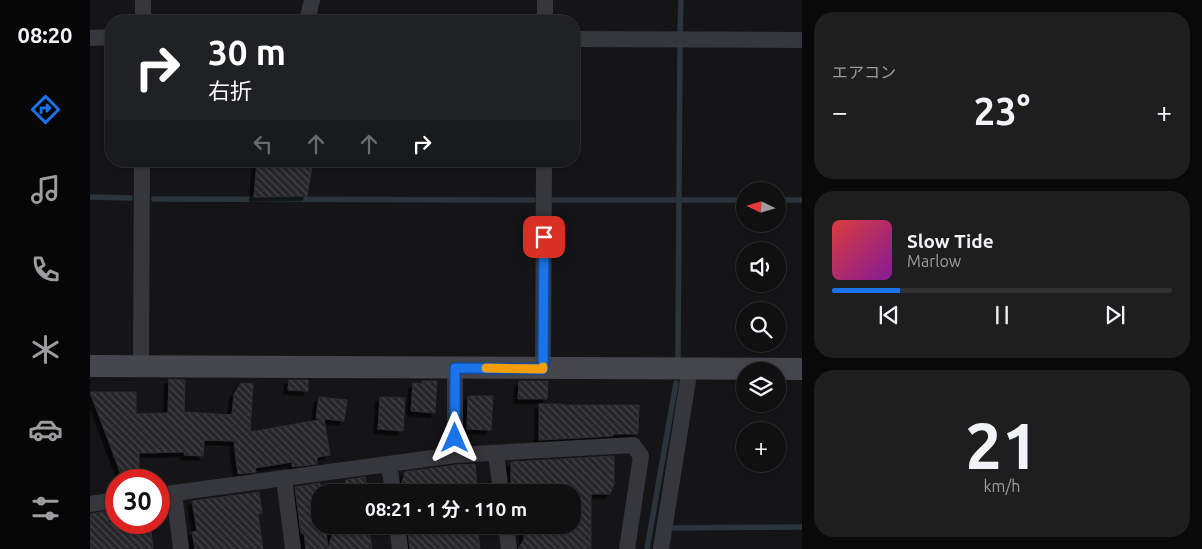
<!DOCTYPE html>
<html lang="ja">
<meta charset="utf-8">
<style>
:root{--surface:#101011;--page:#1e1e1f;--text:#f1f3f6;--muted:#9c9d9f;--line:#303031;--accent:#1a73e8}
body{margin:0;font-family:Ubuntu,"Noto Sans JP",sans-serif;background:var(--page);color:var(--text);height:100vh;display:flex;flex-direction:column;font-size:19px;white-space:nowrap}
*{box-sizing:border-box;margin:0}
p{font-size:16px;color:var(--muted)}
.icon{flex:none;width:28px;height:28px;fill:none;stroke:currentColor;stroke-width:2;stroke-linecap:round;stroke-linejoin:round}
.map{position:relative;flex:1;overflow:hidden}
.drawer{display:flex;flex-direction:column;gap:12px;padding:12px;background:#090909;width:400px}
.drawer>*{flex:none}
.hud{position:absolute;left:15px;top:15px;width:475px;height:152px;border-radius:20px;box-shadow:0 1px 4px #0004,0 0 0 1px var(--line);background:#202124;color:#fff;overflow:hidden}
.needle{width:32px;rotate:275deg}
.tools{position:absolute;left:646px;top:182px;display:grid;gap:10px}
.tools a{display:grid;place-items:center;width:50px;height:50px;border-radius:50%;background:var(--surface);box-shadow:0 1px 4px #0004,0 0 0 1px var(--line);font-size:25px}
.speed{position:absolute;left:15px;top:469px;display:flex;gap:10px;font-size:25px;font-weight:700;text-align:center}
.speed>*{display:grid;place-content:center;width:65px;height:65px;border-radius:50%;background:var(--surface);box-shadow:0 1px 4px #0004,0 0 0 1px var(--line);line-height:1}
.speed .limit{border:8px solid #d22;background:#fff;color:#111}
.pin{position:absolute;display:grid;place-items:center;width:42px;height:42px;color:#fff;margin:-21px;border-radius:10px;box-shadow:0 2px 8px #0006}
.me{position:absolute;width:55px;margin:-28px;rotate:0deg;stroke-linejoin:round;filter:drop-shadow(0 0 4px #0008)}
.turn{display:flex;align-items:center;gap:18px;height:105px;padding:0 20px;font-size:22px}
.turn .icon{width:65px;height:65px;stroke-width:2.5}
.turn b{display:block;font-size:35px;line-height:42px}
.lanes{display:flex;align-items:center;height:48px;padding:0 20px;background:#0003;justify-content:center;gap:25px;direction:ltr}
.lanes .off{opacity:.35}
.big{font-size:38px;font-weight:700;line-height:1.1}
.drawer .widget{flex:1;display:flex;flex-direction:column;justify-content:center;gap:8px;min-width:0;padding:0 18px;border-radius:20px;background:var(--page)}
.drawer .dial{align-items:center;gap:0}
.dial b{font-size:65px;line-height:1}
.song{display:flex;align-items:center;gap:15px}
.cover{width:60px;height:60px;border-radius:8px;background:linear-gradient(135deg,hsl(0 70% 55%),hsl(290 70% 35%))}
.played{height:5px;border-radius:2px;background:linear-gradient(90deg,var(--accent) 20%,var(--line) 20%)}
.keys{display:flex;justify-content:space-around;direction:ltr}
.heat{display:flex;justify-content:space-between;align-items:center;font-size:28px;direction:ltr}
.trip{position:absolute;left:221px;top:484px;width:270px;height:50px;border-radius:20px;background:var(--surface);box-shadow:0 1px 4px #0004,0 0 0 1px var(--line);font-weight:700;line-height:50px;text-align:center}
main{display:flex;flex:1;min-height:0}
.tab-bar{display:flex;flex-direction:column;width:90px;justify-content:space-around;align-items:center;background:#060607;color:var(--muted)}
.tab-bar .icon{width:35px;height:35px}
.tab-bar .active{color:var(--accent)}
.tab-bar b{font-size:22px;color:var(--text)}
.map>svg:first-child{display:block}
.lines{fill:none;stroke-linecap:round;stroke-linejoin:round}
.stream{stroke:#2b343b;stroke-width:5.5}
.building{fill:url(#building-back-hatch);stroke:#2f2f33;filter:url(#shadow)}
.street{stroke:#36373c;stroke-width:16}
.secondary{stroke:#44464c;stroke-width:22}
.route-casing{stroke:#114b97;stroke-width:12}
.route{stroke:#1a73e8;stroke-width:9}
.slow{stroke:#f59e0b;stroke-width:9}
</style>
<main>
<nav class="tab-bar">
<b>08:20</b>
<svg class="icon active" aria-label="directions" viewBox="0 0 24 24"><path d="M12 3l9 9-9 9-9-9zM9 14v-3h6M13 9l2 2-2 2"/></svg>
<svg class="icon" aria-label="music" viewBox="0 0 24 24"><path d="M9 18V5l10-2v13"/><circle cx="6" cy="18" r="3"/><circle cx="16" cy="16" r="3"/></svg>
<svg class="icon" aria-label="phone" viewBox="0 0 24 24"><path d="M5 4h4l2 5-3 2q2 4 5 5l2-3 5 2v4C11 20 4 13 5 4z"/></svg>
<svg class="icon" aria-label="climate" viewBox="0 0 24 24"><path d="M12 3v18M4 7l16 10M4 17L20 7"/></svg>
<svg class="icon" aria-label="car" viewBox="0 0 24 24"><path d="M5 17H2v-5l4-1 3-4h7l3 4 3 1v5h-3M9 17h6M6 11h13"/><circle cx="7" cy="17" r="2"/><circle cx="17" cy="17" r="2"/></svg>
<svg class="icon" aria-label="filters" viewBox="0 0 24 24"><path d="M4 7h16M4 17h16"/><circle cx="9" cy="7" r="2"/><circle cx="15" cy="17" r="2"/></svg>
</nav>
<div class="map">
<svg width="712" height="549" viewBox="0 0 712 549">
<defs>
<pattern id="building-back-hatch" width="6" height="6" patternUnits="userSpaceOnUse" patternTransform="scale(1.25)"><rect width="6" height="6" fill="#28282b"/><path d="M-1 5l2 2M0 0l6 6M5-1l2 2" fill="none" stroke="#444448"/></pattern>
<filter id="shadow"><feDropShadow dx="-4.5" dy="4.5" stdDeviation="0" flood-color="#0009"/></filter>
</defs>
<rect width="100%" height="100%" fill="#151517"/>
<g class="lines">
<!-- stream -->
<path class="stream" d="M590 31 591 0
M0 197 40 198
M64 199 443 200
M464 200H655
M688 200H712
M588 356 590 49
M583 528 712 527
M557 549 586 383"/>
</g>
<!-- building -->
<path class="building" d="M167 161H223L217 196 164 197Z
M79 379 95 380 94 412 142 415 144 394 151 383 163 384 160 432 234 419 240 455 227 457V464L202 467V462L165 468 166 472 148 474 144 441 114 440 113 456 94 455 95 452 49 453V468L43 477H32L0 392H46V414L78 413Z
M199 380H218V391L198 390Z
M332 381H347L345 413 321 411 323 383 332 384Z
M429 381H458L457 399H428Z
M378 396H403L401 430 377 429Z
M229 397 257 400 254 421 226 418Z
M290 397 315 398 313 431 288 429Z
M449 404H472V405H549L548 434H523V436L449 440Z
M524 456V484L520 494H501V549H429V547L434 540V525H482V492H421V462Z
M385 464 387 486H383L384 492H313L312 483 315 472 366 465Z
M275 477 278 492H253L256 480Z
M230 483 231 492H230V525H235L238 549H216L214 534 211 533 205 487Z
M169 492 172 513 168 514 173 549H105L102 532 107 531 102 501Z
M17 511 19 522H58V531L61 530 63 549H0V514Z
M245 525H278L282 549H238Z
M317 525H387L390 549H320Z"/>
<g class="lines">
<!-- street -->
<path class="street" d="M53 21V0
M217 21 222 0
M455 21V0
M0 38 21 37
M484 39 712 40
M51 366 52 161
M453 369 454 161
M406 453 411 492
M365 455V368
M299 464 303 492
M194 478 203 549
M84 493 91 549
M69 495 365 455 543 445 551 456 537 549
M0 504 26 500
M307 525 310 549
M416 525 419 549
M571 549 600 368"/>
<!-- secondary -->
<path class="secondary" d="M0 366 712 369"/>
</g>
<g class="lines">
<defs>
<path id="route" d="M365 438V368L453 369 454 237"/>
</defs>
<!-- route casing -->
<use href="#route" class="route-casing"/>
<!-- route -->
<use href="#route" class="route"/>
<!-- slow -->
<path class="slow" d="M396 368 453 369V367"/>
</g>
</svg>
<div class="tools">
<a><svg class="needle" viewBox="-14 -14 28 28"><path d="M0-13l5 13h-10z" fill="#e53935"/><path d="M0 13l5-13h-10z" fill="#9c9d9f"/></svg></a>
<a><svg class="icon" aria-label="sound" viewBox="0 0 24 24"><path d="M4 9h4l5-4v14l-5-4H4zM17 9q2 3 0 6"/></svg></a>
<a><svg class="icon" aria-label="search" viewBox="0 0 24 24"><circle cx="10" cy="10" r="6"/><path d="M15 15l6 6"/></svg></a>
<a><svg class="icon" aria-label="layers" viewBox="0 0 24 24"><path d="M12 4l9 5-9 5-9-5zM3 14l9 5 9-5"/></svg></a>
<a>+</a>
</div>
<div class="speed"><div class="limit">30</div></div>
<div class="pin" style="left:454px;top:237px;background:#d93025"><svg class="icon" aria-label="arrive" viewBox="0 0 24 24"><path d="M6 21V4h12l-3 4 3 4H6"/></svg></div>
<svg class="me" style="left:365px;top:438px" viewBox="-20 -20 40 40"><path d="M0-17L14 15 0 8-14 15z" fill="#1a73e8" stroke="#fff" stroke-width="4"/></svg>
<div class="trip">08:21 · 1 分 · 110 m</div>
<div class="hud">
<div class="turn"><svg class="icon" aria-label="right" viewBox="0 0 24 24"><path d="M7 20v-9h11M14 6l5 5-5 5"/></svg><div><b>30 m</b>右折</div></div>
<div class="lanes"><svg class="icon off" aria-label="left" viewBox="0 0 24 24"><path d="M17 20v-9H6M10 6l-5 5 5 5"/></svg><svg class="icon off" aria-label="ahead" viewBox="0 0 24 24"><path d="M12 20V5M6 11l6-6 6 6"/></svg><svg class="icon off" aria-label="ahead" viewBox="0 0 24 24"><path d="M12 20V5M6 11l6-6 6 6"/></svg><svg class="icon" aria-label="right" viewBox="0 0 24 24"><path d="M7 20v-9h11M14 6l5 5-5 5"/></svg></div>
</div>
</div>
<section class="drawer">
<div class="widget"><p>エアコン</p>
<div class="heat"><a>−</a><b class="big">23°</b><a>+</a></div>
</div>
<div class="widget">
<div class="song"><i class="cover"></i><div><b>Slow Tide</b><p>Marlow</p></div></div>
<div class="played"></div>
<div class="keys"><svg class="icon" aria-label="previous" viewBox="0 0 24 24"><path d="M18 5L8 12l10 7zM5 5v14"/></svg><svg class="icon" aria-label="pause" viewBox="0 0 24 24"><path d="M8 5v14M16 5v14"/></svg><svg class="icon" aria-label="next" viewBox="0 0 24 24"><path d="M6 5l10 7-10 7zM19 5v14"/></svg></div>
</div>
<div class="widget dial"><b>21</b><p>km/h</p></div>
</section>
</main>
